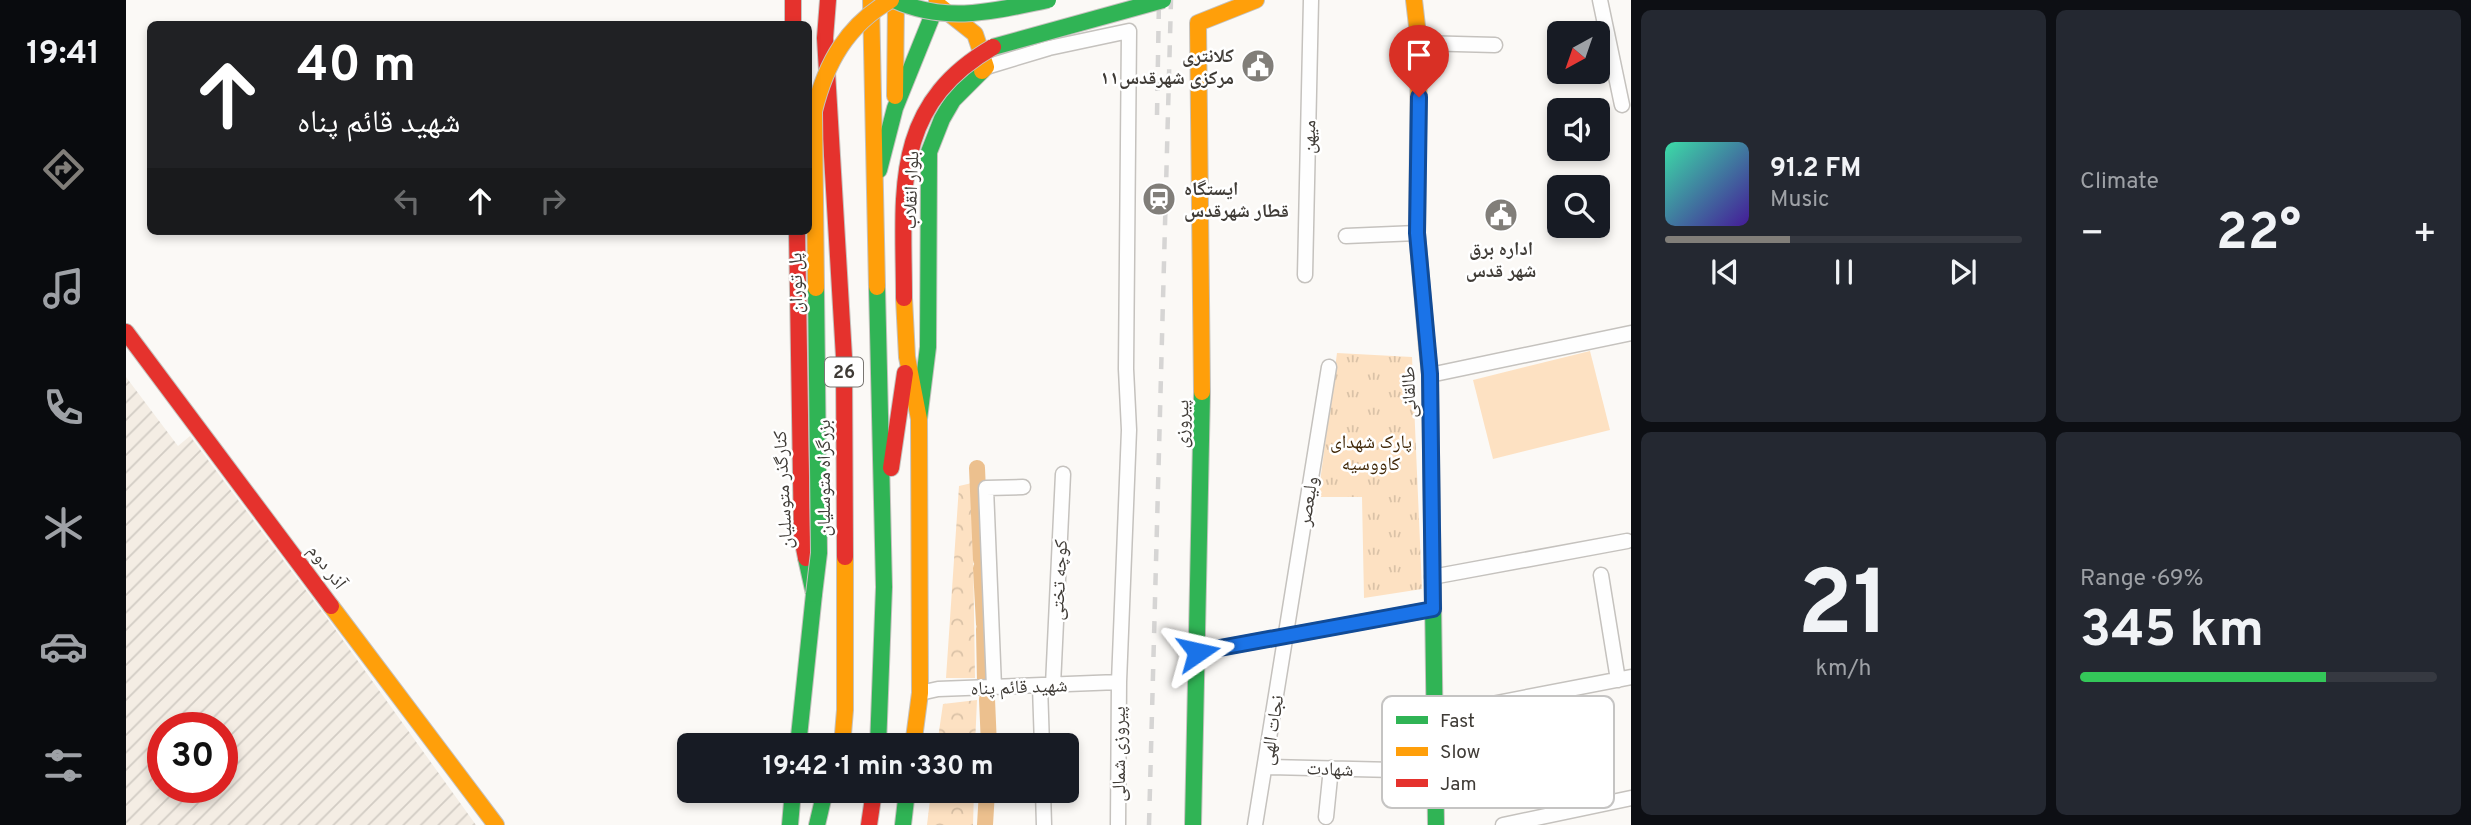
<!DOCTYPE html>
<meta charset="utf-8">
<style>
:root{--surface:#171b24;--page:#242831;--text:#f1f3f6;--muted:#9ea1a6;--line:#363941;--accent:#817e79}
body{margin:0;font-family:Overpass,"Noto Naskh Arabic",sans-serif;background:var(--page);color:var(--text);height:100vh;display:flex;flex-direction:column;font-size:26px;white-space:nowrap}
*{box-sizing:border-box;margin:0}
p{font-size:23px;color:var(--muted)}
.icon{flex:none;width:38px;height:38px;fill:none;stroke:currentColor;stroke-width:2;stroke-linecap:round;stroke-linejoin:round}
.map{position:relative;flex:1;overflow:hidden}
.panel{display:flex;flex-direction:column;gap:10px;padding:10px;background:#0d0f14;width:840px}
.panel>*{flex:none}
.top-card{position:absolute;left:21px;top:21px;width:665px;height:214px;border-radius:10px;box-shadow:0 4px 10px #0003;background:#202124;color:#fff;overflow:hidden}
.needle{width:46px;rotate:220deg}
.buttons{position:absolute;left:1421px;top:21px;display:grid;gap:14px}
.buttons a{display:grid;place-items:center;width:63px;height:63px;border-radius:10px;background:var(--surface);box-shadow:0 4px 10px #0003;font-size:35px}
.speed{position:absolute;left:21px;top:712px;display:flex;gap:14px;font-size:35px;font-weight:700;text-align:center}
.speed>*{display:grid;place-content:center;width:91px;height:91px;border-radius:50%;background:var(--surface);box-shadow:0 4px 10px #0003;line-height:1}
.speed .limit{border:10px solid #d22;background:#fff;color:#111}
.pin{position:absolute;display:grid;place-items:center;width:60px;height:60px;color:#fff;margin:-72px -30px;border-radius:50% 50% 50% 0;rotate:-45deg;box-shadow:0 0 7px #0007}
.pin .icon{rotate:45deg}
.me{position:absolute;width:77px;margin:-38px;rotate:79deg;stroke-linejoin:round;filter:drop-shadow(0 0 5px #0008)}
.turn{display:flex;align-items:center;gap:24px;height:147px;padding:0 35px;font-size:32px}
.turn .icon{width:91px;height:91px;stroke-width:2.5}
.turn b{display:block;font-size:49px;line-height:60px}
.lanes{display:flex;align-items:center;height:66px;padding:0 35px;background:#0003;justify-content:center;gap:35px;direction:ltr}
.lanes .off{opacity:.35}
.big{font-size:52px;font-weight:700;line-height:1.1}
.panel .card{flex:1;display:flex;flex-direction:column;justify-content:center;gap:10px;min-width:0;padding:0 24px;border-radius:10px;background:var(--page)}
.panel .dial{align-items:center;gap:0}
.dial b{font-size:91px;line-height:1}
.song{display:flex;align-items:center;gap:21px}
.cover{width:84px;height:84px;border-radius:10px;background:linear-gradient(135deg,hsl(160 70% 55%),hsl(260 70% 35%))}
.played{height:7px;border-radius:4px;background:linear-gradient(90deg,var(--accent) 35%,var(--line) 35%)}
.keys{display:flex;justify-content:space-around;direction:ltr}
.heat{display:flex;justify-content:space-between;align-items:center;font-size:38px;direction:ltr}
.charge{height:10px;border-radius:5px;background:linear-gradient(90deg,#34c759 69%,var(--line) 0)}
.panel .tiles{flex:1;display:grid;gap:10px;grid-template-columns:repeat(2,1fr)}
.trip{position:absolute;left:551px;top:733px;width:402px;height:70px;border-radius:10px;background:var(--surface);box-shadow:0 4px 10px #0003;font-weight:700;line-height:70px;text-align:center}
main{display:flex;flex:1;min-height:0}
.dock{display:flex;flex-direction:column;width:126px;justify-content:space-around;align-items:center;background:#090b0e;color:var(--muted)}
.dock .icon{width:49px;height:49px}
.dock .on{color:var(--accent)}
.dock b{font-size:32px;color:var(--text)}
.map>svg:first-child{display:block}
.industrial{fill:url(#industrial-furrows);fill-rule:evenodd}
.green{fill:#fde1c2}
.forest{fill:url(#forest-crowns)}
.park{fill:url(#park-tufts)}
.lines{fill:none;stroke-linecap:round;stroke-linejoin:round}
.canal{stroke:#ecc08e;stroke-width:16}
.street-casing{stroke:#c5c2be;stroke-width:17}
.fast-casing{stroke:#c5c2be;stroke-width:18}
.slow-casing{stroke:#c5c2be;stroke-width:18}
.jam-casing{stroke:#c5c2be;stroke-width:18}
.street{stroke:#fefefe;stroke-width:14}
.fast{stroke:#30b455;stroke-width:16}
.slow{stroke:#ff9f0a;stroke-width:16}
.jam{stroke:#e5322d;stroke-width:16}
.rail{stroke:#d6d5d4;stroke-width:4.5;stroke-dasharray:12 12;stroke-linecap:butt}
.fast-bridge-casing{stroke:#c5c2be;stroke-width:18;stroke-linecap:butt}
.slow-bridge-casing{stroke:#c5c2be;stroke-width:18;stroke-linecap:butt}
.jam-bridge-casing{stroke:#c5c2be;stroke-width:18;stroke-linecap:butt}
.fast-bridge{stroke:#30b455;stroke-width:16}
.slow-bridge{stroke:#ff9f0a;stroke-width:16}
.jam-bridge{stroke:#e5322d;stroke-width:16}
.route-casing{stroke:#114b97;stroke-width:18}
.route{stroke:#1a73e8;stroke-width:12}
.labels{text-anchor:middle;stroke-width:5;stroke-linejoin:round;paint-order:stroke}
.shield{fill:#fff;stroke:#797672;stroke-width:2}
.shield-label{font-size:18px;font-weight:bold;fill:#3f3b36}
.poi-label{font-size:19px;font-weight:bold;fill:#3f3b36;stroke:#fff;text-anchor:end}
.street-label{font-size:19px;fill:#3f3b36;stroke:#fff}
.park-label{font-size:19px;fill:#402707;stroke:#fff}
.key{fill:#fff;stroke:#c5c4c3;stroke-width:2}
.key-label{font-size:19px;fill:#3f3b36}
</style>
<main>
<nav class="dock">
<b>19:41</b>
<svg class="icon on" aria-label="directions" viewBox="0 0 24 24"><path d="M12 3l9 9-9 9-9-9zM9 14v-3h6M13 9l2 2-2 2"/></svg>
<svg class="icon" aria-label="music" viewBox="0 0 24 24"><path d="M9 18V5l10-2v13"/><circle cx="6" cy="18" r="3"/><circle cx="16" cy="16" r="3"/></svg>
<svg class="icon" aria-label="phone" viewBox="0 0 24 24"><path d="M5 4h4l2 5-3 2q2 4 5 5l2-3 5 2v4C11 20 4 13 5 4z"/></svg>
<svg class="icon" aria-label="climate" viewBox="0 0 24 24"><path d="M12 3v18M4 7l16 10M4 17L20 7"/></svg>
<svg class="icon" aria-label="car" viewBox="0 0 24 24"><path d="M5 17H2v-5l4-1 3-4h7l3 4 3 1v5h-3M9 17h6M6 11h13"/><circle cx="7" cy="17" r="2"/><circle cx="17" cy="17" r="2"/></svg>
<svg class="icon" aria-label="filters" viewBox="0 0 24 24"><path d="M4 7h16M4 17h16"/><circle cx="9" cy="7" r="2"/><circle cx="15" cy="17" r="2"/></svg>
</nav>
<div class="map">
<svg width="1505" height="825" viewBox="0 0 1505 825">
<defs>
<pattern id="industrial-furrows" width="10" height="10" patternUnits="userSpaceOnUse" patternTransform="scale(1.75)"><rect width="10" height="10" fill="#f4ede4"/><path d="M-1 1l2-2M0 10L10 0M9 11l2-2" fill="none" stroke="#d2ccc4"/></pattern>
<pattern id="forest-crowns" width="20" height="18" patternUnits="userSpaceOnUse" patternTransform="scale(1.75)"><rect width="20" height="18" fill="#fde1c2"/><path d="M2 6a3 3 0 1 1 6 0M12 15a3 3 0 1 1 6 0" fill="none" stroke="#dac2a7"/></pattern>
<pattern id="park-tufts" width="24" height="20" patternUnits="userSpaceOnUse" patternTransform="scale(1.75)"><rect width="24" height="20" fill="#fde1c2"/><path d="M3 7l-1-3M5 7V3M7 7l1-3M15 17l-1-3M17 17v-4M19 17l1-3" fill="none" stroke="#dac2a7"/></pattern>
</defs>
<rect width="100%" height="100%" fill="#fbf9f6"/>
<!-- industrial -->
<path class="industrial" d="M0 377 52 446 64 436 206 625 350 825H0ZM37 728H96V788H37Z"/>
<!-- green -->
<path class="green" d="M1464 351 1484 430 1367 459 1347 380Z"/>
<!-- forest -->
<path class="forest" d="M846 483 849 678H820L833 486Z
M851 700 849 745H811L817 704Z
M805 791H848L847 825H801Z"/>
<!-- park -->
<path class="park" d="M1211 353 1286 357 1296 589 1238 598 1236 497H1192Z"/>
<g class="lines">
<!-- canal -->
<path class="canal" d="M851 468 855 560
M855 568 858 624
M858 629 859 682
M861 699 863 746
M859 825 861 791"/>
<defs>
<path id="street" d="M1474 0 1496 105
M811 4 877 0
M1293 43 1369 45
M860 67 923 48 1003 31 1000 369 1003 430 993 682 992 825
M1220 236 1291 233
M1179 275 1185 0
M1304 375 1505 333
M1475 575 1492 680
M1306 577 1501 541
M1072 652 1307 609
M927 685 937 474
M914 686 916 746
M868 687 860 488 897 487
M794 693 812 689 993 682
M1309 715 1505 677
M1140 767 1310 771
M917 791 918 825
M1200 817 1205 768
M1129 825 1203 367
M1377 825 1505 798"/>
<path id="fast" d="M753 170 769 108 811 4
M751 287 758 587 752 746
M1301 347 1304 375 1310 825
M793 419 802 347 803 152 816 119 827 100 856 71
M672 746 688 594 680 558
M664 825 667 791
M691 825 699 791
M777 825 781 791
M1067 825 1076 392"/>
<path id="slow" d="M745 0 751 287
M811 0V4L849 34 860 67 856 71
M1288 0 1293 43 1291 233 1301 347
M769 96 770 0
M778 298 781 357 793 419 794 693 787 746
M1076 392 1072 23 1130 0
M205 606 370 825
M716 746 719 710V557"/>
<path id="jam" d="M667 0V24
M702 0 699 38 718 357 719 557
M671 231 676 538 680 558
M0 332 205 606
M765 468 779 373
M743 825 748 791"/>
</defs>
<!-- street casing -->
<use href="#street" class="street-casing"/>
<!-- fast casing -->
<use href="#fast" class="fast-casing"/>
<!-- slow casing -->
<use href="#slow" class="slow-casing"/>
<!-- jam casing -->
<use href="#jam" class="jam-casing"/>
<!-- street -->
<use href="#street" class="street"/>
<!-- fast -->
<use href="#fast" class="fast"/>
<!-- slow -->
<use href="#slow" class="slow"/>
<!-- jam -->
<use href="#jam" class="jam"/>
<!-- rail -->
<path class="rail" d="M1031 115 1033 0
M1023 825 1045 0"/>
<defs>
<path id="fast-bridge" d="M768 0C821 24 868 11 922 0
M867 47 1037 0
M688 594 693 553 690 288"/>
<path id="slow-bridge" d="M690 288 688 111C700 63 721 25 765 0"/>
<path id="jam-bridge" d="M778 298C778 194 763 107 867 47"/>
</defs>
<!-- fast-bridge casing -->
<use href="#fast-bridge" class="fast-bridge-casing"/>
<!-- slow-bridge casing -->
<use href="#slow-bridge" class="slow-bridge-casing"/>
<!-- jam-bridge casing -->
<use href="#jam-bridge" class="jam-bridge-casing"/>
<!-- fast-bridge -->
<use href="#fast-bridge" class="fast-bridge"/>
<!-- slow-bridge -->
<use href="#slow-bridge" class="slow-bridge"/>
<!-- jam-bridge -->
<use href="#jam-bridge" class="jam-bridge"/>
</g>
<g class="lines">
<defs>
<path id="route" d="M1072 652 1307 609 1304 374 1291 233 1293 97"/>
</defs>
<!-- route casing -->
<use href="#route" class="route-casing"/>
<!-- route -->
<use href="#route" class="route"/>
</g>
<!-- icons -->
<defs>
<symbol id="civic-disc" viewBox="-11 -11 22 22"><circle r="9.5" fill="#817e79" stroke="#fff"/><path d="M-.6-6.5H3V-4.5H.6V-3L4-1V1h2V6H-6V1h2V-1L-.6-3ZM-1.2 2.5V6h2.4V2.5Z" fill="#fff"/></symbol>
<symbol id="station-disc" viewBox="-11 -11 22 22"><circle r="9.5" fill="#817e79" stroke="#fff"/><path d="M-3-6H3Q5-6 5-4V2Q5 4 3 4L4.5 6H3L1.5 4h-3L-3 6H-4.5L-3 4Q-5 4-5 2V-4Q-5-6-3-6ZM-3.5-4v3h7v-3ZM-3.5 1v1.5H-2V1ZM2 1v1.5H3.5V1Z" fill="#fff"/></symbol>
</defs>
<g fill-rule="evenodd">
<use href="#civic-disc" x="1113" y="47" width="38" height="38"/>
<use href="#station-disc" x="1014" y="180" width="38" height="38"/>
<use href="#civic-disc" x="1356" y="196" width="38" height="38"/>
</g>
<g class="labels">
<!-- shield labels -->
<rect class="shield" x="699" y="357.5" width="38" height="29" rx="5"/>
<g class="shield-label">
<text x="718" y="378">26</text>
</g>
<!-- poi labels -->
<g class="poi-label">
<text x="1108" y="62">کلانتری<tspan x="1108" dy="22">۱۱مرکزی شهرقدس</tspan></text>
<text x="1058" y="195" text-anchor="start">ایستگاه<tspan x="1058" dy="22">قطار شهرقدس</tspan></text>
<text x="1375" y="255" text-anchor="middle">اداره برق<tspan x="1375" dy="22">شهر قدس</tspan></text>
</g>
<!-- street labels -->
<g class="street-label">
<text transform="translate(1182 137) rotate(-89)" y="7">میهن</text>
<text transform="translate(784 190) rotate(-88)" y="7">بلوار انقلاب</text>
<text transform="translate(669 283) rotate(-91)" y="7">پل توران</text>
<text transform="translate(1282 392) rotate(-92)" y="7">طالقانی</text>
<text transform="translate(1055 424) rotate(-89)" y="7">پیروزی</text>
<text transform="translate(697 478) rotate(-90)" y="7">بزرگراه متوسلیان</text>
<text transform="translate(656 490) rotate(-93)" y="7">کنارگذر متوسلیان</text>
<text transform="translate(1181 501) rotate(-81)" y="7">ولیعصر</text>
<text transform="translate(202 566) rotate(53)" y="7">آذر دوم</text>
<text transform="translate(932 580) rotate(-87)" y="7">کوچه تختی</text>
<text transform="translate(893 686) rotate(-2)" y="7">شهید قائم پناه</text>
<text transform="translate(1145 730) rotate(-81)" y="7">نجات الهی</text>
<text transform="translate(992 754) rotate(-90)" y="7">پیروزی شمالی</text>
<text transform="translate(1204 768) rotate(2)" y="7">شهادت</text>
</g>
<!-- park labels -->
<g class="park-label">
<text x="1245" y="448">پارک شهدای<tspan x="1245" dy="22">کاووسیه</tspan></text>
</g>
</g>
<!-- legend -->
<rect x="1256" y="696" width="232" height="112" rx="10" class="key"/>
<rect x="1270" y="716" width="32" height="8" fill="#30b455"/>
<rect x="1270" y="747" width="32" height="9" fill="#ff9f0a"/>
<rect x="1270" y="779" width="32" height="8" fill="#e5322d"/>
<g class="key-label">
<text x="1314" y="727">Fast</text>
<text x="1314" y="758">Slow</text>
<text x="1314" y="790">Jam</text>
</g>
</svg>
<div class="buttons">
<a><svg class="needle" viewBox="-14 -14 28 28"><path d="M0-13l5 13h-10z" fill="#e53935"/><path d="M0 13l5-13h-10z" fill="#9ea1a6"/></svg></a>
<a><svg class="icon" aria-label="sound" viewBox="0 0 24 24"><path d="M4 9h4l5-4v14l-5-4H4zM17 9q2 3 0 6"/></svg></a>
<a><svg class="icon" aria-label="search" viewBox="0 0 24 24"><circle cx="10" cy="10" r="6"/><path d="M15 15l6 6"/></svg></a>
</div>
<div class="speed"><div class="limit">30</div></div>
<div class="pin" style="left:1293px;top:97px;background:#d93025"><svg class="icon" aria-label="arrive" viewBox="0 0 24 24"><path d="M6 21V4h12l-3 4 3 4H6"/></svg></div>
<svg class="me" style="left:1072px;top:652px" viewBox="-20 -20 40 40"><path d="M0-17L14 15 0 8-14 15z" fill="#1a73e8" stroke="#fff" stroke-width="4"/></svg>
<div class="trip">19:42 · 1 min · 330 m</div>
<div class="top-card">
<div class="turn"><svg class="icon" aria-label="ahead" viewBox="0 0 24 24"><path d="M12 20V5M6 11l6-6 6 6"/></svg><div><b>40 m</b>شهید قائم پناه</div></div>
<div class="lanes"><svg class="icon off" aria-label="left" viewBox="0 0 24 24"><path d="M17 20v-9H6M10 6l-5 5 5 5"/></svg><svg class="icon" aria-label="ahead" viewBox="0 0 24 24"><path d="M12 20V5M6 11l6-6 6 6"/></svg><svg class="icon off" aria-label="right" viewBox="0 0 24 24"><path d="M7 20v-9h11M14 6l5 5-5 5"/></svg></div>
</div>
</div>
<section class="panel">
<div class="tiles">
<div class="card">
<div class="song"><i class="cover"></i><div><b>91.2 FM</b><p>Music</p></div></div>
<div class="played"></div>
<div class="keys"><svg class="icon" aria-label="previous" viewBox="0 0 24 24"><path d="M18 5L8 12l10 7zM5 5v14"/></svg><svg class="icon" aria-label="pause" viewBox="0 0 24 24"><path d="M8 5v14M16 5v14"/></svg><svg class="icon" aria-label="next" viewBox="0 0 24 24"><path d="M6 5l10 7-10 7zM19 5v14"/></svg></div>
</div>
<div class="card"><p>Climate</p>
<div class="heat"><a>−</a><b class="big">22°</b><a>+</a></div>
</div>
<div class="card dial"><b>21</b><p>km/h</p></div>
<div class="card"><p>Range · 69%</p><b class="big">345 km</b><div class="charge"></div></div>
</div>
</section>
</main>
